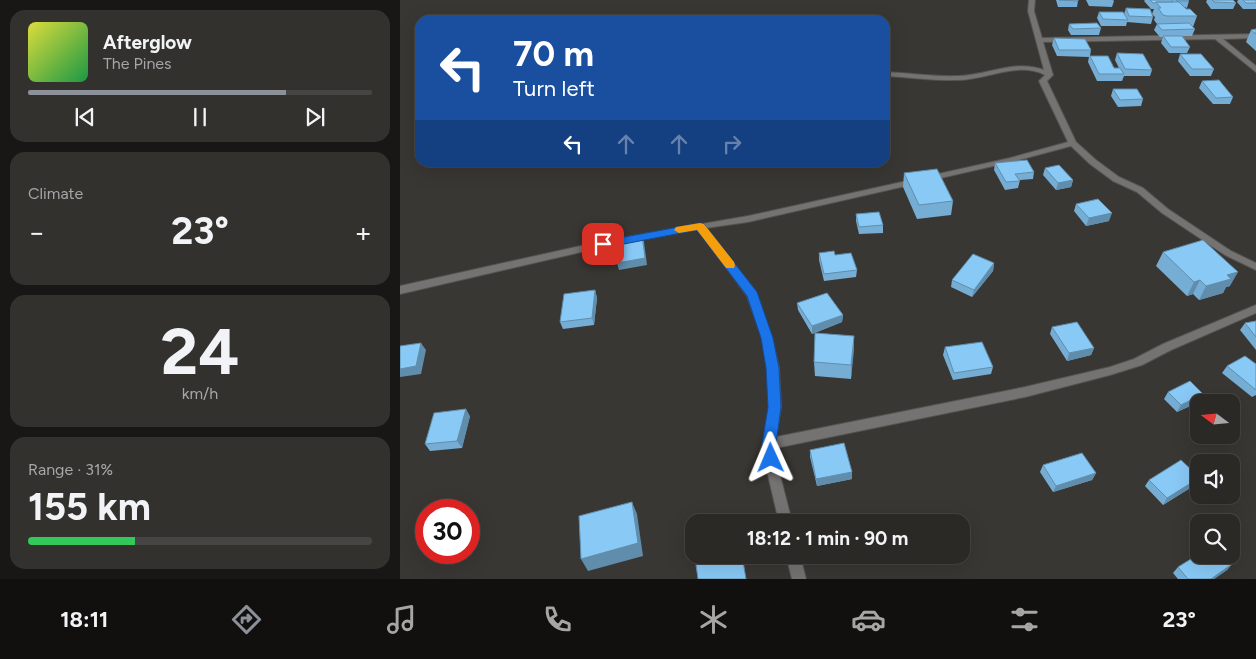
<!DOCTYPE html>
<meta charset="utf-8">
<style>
:root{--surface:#2b2926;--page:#33312e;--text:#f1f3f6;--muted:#a6a6a7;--line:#474543;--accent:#8c9099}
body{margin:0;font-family:Figtree,sans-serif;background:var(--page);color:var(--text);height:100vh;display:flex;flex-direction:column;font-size:19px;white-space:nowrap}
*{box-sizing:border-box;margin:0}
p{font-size:16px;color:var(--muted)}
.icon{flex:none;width:28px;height:28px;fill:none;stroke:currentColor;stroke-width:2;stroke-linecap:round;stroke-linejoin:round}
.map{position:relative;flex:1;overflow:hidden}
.details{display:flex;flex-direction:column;gap:10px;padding:10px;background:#181715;width:400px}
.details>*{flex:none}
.banner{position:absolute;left:15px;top:15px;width:475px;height:152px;border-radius:15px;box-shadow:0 5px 20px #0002,0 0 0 1px var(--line);background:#1a4fa0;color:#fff;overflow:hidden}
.needle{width:32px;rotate:286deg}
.tools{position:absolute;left:790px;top:394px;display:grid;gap:10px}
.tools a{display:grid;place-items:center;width:50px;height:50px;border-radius:10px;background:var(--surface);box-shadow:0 5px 20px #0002,0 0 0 1px var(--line);font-size:25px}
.speed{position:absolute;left:15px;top:499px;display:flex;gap:10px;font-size:25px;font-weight:700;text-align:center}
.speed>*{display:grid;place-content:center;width:65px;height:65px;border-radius:50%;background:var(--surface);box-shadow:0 5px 20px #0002,0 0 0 1px var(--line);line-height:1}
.speed .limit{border:8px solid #d22;background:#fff;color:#111}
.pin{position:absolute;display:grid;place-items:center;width:42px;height:42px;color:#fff;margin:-21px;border-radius:10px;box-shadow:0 2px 8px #0006}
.me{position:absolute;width:55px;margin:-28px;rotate:359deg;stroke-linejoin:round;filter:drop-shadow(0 0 4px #0008)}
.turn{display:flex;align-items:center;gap:18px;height:105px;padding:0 15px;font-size:22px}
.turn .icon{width:65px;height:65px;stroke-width:2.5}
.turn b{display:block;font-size:35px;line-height:42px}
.lanes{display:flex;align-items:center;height:48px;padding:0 15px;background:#0003;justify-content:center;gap:25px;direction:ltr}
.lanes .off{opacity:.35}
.big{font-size:38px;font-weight:700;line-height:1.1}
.details .tile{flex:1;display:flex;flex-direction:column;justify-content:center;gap:8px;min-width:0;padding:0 18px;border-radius:15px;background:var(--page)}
.details .dial{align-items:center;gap:0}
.dial b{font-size:65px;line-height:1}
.song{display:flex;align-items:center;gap:15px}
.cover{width:60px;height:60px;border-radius:8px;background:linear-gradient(135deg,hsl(60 70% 55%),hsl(140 70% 35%))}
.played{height:5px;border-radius:2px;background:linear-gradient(90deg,var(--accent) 75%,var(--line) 75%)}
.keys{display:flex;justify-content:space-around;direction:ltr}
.heat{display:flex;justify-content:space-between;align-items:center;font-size:28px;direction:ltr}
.charge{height:8px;border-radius:4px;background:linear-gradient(90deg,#34c759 31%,var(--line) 0)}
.trip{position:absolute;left:285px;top:514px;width:285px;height:50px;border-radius:15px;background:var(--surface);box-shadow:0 5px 20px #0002,0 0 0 1px var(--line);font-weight:700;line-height:50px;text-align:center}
.tabs{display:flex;height:80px;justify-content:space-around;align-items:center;background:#11100f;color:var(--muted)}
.tabs .icon{width:35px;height:35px}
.tabs .current{color:var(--accent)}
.tabs b{font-size:22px;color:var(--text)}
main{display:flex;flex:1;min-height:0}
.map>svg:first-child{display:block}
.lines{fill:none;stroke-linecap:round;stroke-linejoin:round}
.minor-casing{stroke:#555350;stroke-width:2}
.minor{fill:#747371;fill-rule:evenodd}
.wall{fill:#76add4}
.shaded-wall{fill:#608dac}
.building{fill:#89c9f6;stroke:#608dac}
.route{fill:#1a73e8;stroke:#114b97}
.slow{fill:#f59e0b}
</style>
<main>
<section class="details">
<div class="tile">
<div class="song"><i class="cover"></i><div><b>Afterglow</b><p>The Pines</p></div></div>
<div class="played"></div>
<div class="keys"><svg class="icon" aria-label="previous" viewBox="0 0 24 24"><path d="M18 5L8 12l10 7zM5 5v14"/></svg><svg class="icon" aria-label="pause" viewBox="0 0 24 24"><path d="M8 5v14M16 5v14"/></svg><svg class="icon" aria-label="next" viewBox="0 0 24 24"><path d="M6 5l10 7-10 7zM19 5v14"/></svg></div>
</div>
<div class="tile"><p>Climate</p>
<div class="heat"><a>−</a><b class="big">23°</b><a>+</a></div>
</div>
<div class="tile dial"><b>24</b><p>km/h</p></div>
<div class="tile"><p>Range · 31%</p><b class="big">155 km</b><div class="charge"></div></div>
</section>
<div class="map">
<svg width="856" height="579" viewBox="0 0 856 579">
<rect width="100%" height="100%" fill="#393733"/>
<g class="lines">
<defs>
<path id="minor" d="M629 0H635L634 11 642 38 856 34V38L823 39 856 66V72L815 39 643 42 653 75 647 81 676 142 696 160 719 177 743 188 768 209 831 251 856 263V270L825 255 762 213 737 192 713 181 690 164 671 146 611 162 348 222 306 228 356 292 372 338 379 368 381 407 376 437 625 387 710 367 734 359 763 344 856 305V313L771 350 742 365 710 375 625 397 376 448 379 471 392 522H379L367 471 363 444 369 407 367 368 362 338 347 296 298 229 203 247 0 294V286L203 241 348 216 610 158 668 142 639 81 645 75C618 61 586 80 558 80 534 81 509 77 485 76V72C510 73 535 77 559 76 588 75 616 59 644 70L628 11Z
M386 555H400L406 579H392Z"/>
</defs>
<!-- minor casing -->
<use href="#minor" class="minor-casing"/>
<!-- minor -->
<use href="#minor" class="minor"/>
</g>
<!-- wall -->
<path class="wall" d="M656 0H678V1L677 7H658Z
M686 0H713L714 1 712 7 689 6Z
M745 0H789V1L787 8 784 7 797 16 793 27 795 29 792 36H780L790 47 787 53H769L761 43 763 37H760L754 30 757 24 754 20 755 17 752 14 754 9H751L744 1Z
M807 0H833L836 3 833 9H811L806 2Z
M838 0H856V9H843L837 2Z
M726 8 753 17 751 24 727 22 726 26H701L697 18 699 12 724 14Z
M669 24 701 28 699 35H671L668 30Z
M856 29V51L846 42 851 30Z
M654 38 691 50 690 56 714 68H719L715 60 717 53 752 70 750 76H724L722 81H697L688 62 689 57 657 56 652 45Z
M780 54 814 69 811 76H790L778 61Z
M802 81 833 97 830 104H813L799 88Z
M713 89 743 99 741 106 718 107 711 96Z
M595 163 634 172 633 179 620 180 618 188 605 190 594 170Z
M645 168 673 180 671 187 656 190 643 175Z
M504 173 553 201 551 215 517 219 503 187Z
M676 204 709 221 686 226 674 211Z
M456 214 483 225V233L459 234 456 221Z
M763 252 830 286 826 287 823 293 799 300 793 294 787 296 756 266Z
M419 253 435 255 457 270 456 277 424 281 419 260Z
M594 263 593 271 572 297 551 287 552 280Z
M195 290 197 298 194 325 163 329 160 322Z
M397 303 443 315 442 322 412 334 398 310Z
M856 321V350L840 330 845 323Z
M652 327 694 348 691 355 667 361 650 334Z
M454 336 451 379 415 376 414 362Z
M545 347 593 367 591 374 553 380 543 355Z
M856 364V395L852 397 822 373 827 366Z
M768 392 799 402 777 412 764 399Z
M70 416 62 448 30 451 25 444Z
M410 450 452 472V479L417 486 410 457Z
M643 465 696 473 692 480 653 492 640 472Z
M749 480 795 485 763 505 745 486Z
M832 564 827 570 814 579H778L773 573 778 567Z"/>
<!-- shaded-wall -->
<path class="shaded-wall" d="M673 180 671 187 656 190 658 183Z
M712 213 709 221 686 226 689 218Z
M242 235 244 242 247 265 219 270 217 263Z
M594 263 593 271 572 297 574 290Z
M838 272 830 286 826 287 823 293 799 300 806 286 827 275Z
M800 280 793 294 787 296 794 282Z
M195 290 197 298 194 325 192 318Z
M443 315 442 322 412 334V326Z
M454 336V350L451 379V365Z
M21 343 26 350 21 374 0 377V369Z
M694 348 691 355 667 361 669 353Z
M803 394 799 402 777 412 781 405Z
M66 409 70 416 62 448 57 441Z
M452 472V479L417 486 416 479Z
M696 473 692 480 653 492 656 486Z
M799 478 795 485 763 505 767 498Z
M232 502 237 514 243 556 188 571 181 559Z
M832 564 827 570 814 579H811Z"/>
<!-- building -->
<path class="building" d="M659 0H678V1Z
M750 0H771L773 2H756V3H753Z
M776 0H788L789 1H777Z
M812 0H833L836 3 814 2Z
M843 0H856V3H846Z
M756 2H779L786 9H790L797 16H767L763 15 758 8H761Z
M726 8 750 9 753 17 729 16Z
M699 12H723L728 20 703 19Z
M697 23 701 28 673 29 669 24Z
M789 23 795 29 762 30 757 24Z
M856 29V34L851 30Z
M763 36H782L790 47H771Z
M654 38 685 39 691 50H659Z
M717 53 743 54 752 70 725 69Z
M780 54H801L814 69H792Z
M690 56H708L714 68H720L724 74H699Z
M819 80 833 97 816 98 802 81Z
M713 89H737L743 99 720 100Z
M627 160 634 172 615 174 620 181 606 182 595 163Z
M659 165 673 180 658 183 645 168Z
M537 169 553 201 519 205 504 173Z
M698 199 712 213 689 218 676 204Z
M479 212 483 225 459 227 456 214Z
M242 235 245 258 217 263 215 240Z
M803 240 838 272 827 275 831 279 806 286 800 280 794 282 763 252Z
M434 251 435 255 451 253 457 270 424 274 419 253Z
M573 254 594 263 574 290 552 280Z
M195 290 192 318 160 322 164 294Z
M427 293 443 315 412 326 397 303Z
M856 321V337L845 323Z
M677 322 694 348 669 353 652 327Z
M415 333 454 336 451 365 414 362Z
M582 342 593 367 554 373 545 347Z
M21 343 16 366 0 369V346Z
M845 356 856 364V390L827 366Z
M790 381 803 394 781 405 768 392Z
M66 409 57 441 25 444 34 413Z
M444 443 452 472 416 479 410 450Z
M682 453 696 473 656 486 643 465Z
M781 460 799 477V478L767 498 749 480Z
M232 502 238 543 181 559 179 516Z
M799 554V555H824L832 564 811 579H788L778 567Z
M336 555H342L346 579H298L296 565Z"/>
<!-- route -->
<path class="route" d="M300 223 304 224 357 292 373 338 379 368 381 407 376 444 378 458 376 462 371 464 366 462 362 444 368 407 366 368 361 338 347 296 297 230 203 248 198 244 203 241Z"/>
<!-- slow -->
<path class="slow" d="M300 223 304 224 334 262 335 265 334 268H326L297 230 279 233 274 230 276 227Z"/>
</svg>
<div class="tools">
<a><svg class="needle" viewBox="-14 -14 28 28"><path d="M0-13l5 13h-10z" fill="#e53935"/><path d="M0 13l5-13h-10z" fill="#a6a6a7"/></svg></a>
<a><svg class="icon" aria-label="sound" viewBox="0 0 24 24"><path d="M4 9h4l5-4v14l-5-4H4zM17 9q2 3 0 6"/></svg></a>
<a><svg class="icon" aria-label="search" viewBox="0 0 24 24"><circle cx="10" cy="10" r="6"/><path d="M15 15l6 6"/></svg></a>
</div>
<div class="speed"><div class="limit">30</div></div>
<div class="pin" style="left:203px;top:244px;background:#d93025"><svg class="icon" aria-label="arrive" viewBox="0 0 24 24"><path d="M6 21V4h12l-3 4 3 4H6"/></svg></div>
<svg class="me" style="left:371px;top:458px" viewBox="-20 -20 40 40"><path d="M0-17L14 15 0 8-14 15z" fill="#1a73e8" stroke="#fff" stroke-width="4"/></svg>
<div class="trip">18:12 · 1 min · 90 m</div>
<div class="banner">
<div class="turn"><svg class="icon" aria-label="left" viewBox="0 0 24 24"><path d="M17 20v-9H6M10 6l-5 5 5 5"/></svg><div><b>70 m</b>Turn left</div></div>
<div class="lanes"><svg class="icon" aria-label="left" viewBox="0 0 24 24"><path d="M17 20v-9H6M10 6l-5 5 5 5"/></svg><svg class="icon off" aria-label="ahead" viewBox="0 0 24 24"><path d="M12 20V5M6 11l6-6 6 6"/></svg><svg class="icon off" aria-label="ahead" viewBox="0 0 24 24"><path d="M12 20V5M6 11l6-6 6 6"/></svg><svg class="icon off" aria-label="right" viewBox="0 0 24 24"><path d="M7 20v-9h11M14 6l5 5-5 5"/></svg></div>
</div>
</div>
</main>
<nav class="tabs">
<b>18:11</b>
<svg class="icon current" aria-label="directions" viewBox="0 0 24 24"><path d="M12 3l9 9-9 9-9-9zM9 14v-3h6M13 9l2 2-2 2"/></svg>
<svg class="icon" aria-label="music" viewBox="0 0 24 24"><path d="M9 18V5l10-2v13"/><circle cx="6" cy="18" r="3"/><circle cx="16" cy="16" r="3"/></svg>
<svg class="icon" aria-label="phone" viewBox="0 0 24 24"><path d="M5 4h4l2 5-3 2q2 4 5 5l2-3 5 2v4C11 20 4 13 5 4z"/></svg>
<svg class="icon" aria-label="climate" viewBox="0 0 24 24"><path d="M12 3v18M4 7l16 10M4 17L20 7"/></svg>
<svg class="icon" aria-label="car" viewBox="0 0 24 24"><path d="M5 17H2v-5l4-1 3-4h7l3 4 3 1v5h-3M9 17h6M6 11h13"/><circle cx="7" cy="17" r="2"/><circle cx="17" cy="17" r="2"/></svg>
<svg class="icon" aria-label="filters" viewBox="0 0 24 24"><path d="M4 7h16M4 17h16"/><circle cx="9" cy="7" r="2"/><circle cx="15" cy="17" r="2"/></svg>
<b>23°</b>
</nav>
